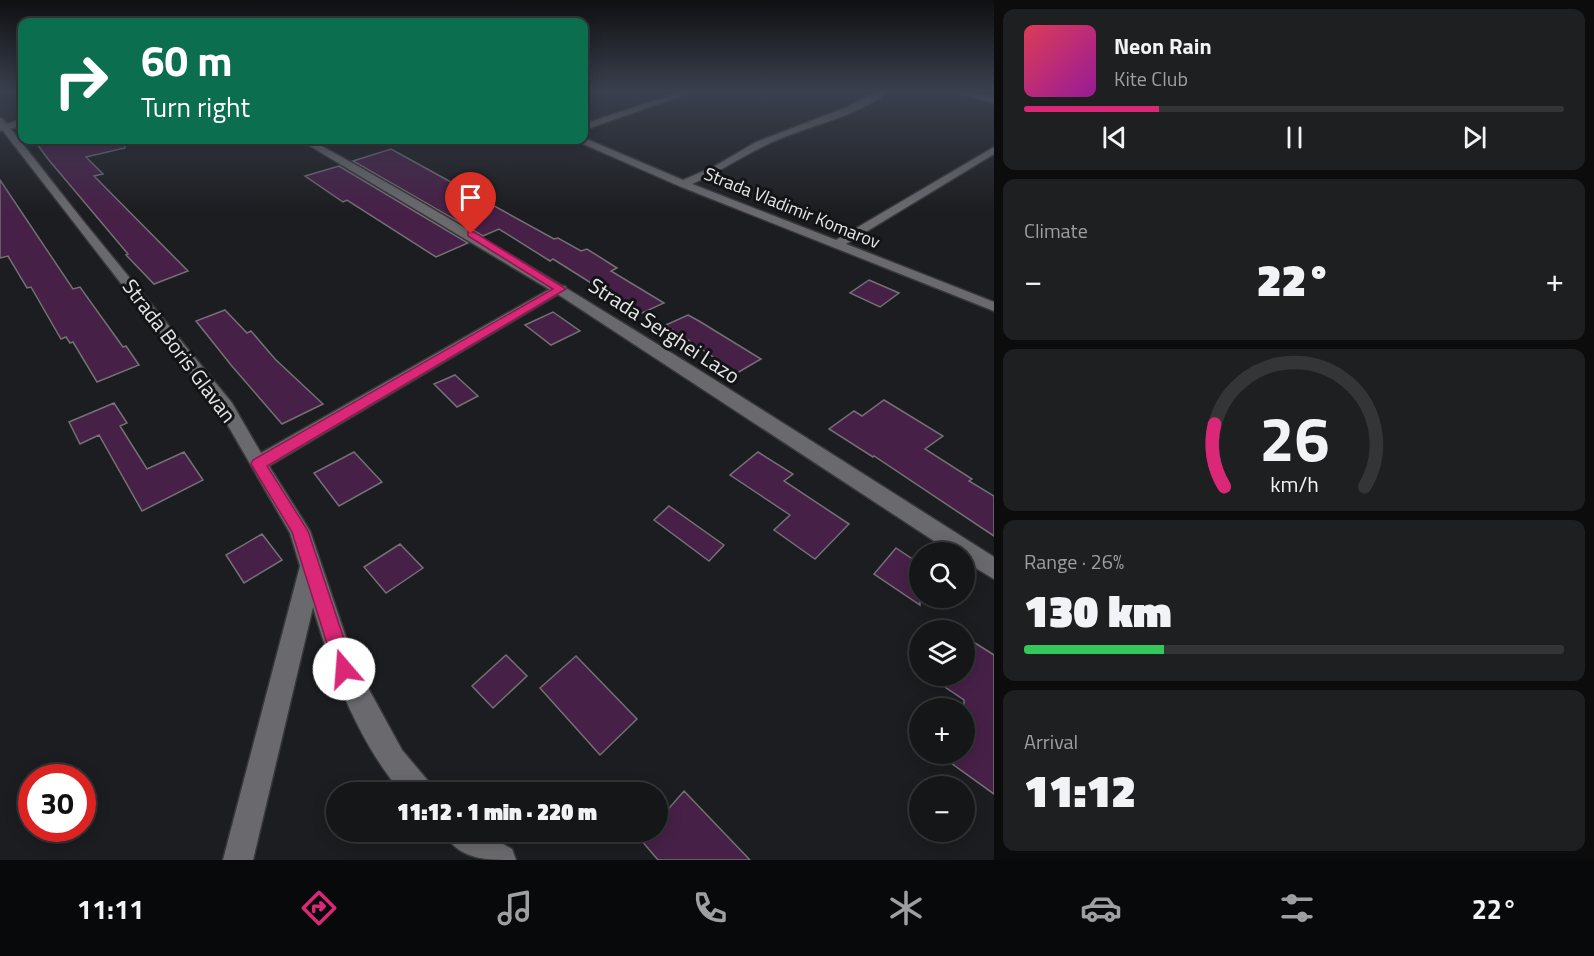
<!DOCTYPE html>
<meta charset="utf-8">
<style>
:root{--surface:#151618;--page:#1e1f21;--text:#f1f3f6;--muted:#9d9fa2;--line:#343537;--accent:#db2777}
body{margin:0;font-family:"Titillium Web",sans-serif;background:var(--page);color:var(--text);height:100vh;display:flex;flex-direction:column;font-size:22px;white-space:nowrap}
*{box-sizing:border-box;margin:0}
p{font-size:20px;color:var(--muted)}
.icon{flex:none;width:33px;height:33px;fill:none;stroke:currentColor;stroke-width:2;stroke-linecap:round;stroke-linejoin:round}
.map{position:relative;flex:1;overflow:hidden}
.side{display:flex;flex-direction:column;gap:9px;padding:9px;background:#0c0c0d;width:600px}
.side>*{flex:none}
.banner{position:absolute;left:18px;top:18px;width:570px;height:126px;border-radius:12px;box-shadow:0 3px 15px #0003,0 0 0 2px var(--line);background:#0b6e4f;color:#fff;overflow:hidden}
.fabs{position:absolute;left:909px;top:542px;display:grid;gap:12px}
.fabs a{display:grid;place-items:center;width:66px;height:66px;border-radius:50%;background:var(--surface);box-shadow:0 3px 15px #0003,0 0 0 2px var(--line);font-size:30px}
.speed{position:absolute;left:18px;top:764px;display:flex;gap:12px;font-size:30px;font-weight:700;text-align:center}
.speed>*{display:grid;place-content:center;width:78px;height:78px;border-radius:50%;background:var(--surface);box-shadow:0 3px 15px #0003,0 0 0 2px var(--line);line-height:1}
.speed .limit{border:9px solid #d22;background:#fff;color:#111}
.pin{position:absolute;display:grid;place-items:center;width:51px;height:51px;color:#fff;margin:-62px -26px;border-radius:50% 50% 50% 0;rotate:-45deg;box-shadow:0 0 6px #0007}
.pin .icon{rotate:45deg}
.me{position:absolute;width:66px;margin:-33px;rotate:342deg;stroke-linejoin:round;filter:drop-shadow(0 0 4px #0008)}
.turn{display:flex;align-items:center;gap:21px;height:126px;padding:0 24px;font-size:27px}
.turn .icon{width:78px;height:78px;stroke-width:2.5}
.turn b{display:block;font-size:42px;line-height:51px}
.big{font-size:45px;font-weight:800;line-height:1.1}
.side .widget{flex:1;display:flex;flex-direction:column;justify-content:center;gap:9px;min-width:0;padding:0 21px;border-radius:12px;background:var(--page)}
.side .dial{align-items:center;gap:0}
.dial svg{height:156px;overflow:visible;fill:none;stroke:var(--line);stroke-width:7;stroke-linecap:round;text-anchor:middle}
.dial text{fill:var(--text);stroke:none}
.song{display:flex;align-items:center;gap:18px}
.cover{width:72px;height:72px;border-radius:9px;background:linear-gradient(135deg,hsl(350 70% 55%),hsl(300 70% 35%))}
.played{height:6px;border-radius:3px;background:linear-gradient(90deg,var(--accent) 25%,var(--line) 25%)}
.keys{display:flex;justify-content:space-around;direction:ltr}
.heat{display:flex;justify-content:space-between;align-items:center;font-size:33px;direction:ltr}
.charge{height:9px;border-radius:4px;background:linear-gradient(90deg,#34c759 26%,var(--line) 0)}
.trip{position:absolute;left:326px;top:782px;width:342px;height:60px;border-radius:30px;background:var(--surface);box-shadow:0 3px 15px #0003,0 0 0 2px var(--line);font-weight:800;line-height:60px;text-align:center}
.tabs{display:flex;height:96px;justify-content:space-around;align-items:center;background:#08090a;color:var(--muted)}
.tabs .icon{width:42px;height:42px}
.tabs .selected{color:var(--accent)}
.tabs b{font-size:27px;color:var(--text)}
main{display:flex;flex:1;min-height:0}
.map>svg:first-child{display:block}
.building{fill:#472048;stroke:#737173;stroke-width:1.5}
.lines{fill:none;stroke-linecap:round;stroke-linejoin:round}
.street-casing{stroke:#38383a;stroke-width:3}
.secondary-casing{stroke:#38383a;stroke-width:3}
.street{fill:#6a6a6e;fill-rule:evenodd}
.secondary{fill:#6a6a6e;fill-rule:evenodd}
.route{fill:#db2777;stroke:#8e194d;stroke-width:1.5}
.labels{text-anchor:middle;stroke-width:6;stroke-linejoin:round;paint-order:stroke}
.far-street-label{font-size:18px;fill:#e7e7e9;stroke:#131416}
.street-label{font-size:21px;fill:#e7e7e9;stroke:#131416}
</style>
<main>
<div class="map">
<svg width="994" height="860" viewBox="0 0 994 860">
<rect width="100%" height="100%" fill="#1c1d20"/>
<!-- building -->
<path class="building" d="M34 140H124L125 148 86 157 103 174 94 176 188 271 154 284 126 255 128 254 48 159Z
M391 149 554 239 558 238 581 251 587 249 617 268 611 271 664 303 640 314 553 259 550 261 499 229 483 236 353 161Z
M339 166 468 243 436 257 347 200 343 202 305 176Z
M0 180 73 289 80 287 123 347 126 346 139 365 97 382 73 342 70 343 66 337 61 339 31 287 27 288 8 256 0 258Z
M869 280 899 293 880 307 850 293Z
M225 310 247 333 251 331 275 359 323 404 282 424 231 365 196 321Z
M553 312 580 331 551 345 525 325Z
M688 315 699 321 761 359 737 373 666 325Z
M455 375 478 396 457 407 434 384Z
M884 400 943 436 925 449 972 479 969 481 994 496V536L874 456 873 457 829 429 854 411 862 416Z
M114 403 127 423 120 426 147 469 184 452 203 480 142 511 99 435 80 444 69 422Z
M354 452 382 482 339 506 314 473Z
M758 452 793 474 784 481 849 524 815 559 774 530 790 515 730 475Z
M669 506 724 545 709 561 654 520Z
M262 534 282 560 244 583 226 555Z
M400 544 423 568 386 593 364 567Z
M896 548 920 564V605L874 574Z
M972 641 994 655V794L937 753H964V700L927 675H964V654Z
M506 655 527 676 493 708 472 686Z
M576 656 637 719 600 755 540 688Z
M684 791 750 860H658L641 840 649 831H657V822Z"/>
<g class="lines">
<defs>
<path id="street" d="M683 91H696L584 130V124Z
M878 91H889C853 120 802 126 762 147 738 159 717 173 692 184L836 240 994 147V154L846 244 994 302V311L679 186 574 140 584 138 683 180 715 166 756 142 847 107Z
M951 91H966L994 97V103Z
M0 118 3 119 84 222 232 403 261 453 555 286H565L567 289 269 466 310 531 355 664 402 750 429 782 433 792H401C357 739 332 672 313 607L253 860H223L300 566 290 533 219 410 0 127Z
M443 831H480L512 849 516 860C485 860 458 860 443 831Z"/>
<path id="secondary" d="M22 120V126L0 131V125Z
M300 140H311C545 269 769 414 994 557V579L964 561V552H951L562 297Z"/>
</defs>
<!-- street casing -->
<use href="#street" class="street-casing"/>
<!-- secondary casing -->
<use href="#secondary" class="secondary-casing"/>
<!-- street -->
<use href="#street" class="street"/>
<!-- secondary -->
<use href="#secondary" class="secondary"/>
</g>
<!-- sky -->
<linearGradient id="sky" x2="0" y2="1"><stop stop-color="#0f1012"/><stop offset="0.43" stop-color="#3a404e"/><stop offset="1" stop-color="#3a404e" stop-opacity="0"/></linearGradient>
<rect width="994" height="212" fill="url(#sky)"/>
<!-- route -->
<path class="route" d="M468 232H474L566 289 267 466 308 531 354 669 351 676 344 678 338 676 335 669 292 532 251 464 253 460 553 289 468 236Z"/>
<g class="labels">
<!-- far-street labels -->
<g class="far-street-label">
<text transform="translate(792 208) rotate(22)" y="6">Strada Vladimir Komarov</text>
</g>
<!-- street labels -->
<g class="street-label">
<text transform="translate(664 331) rotate(33)" y="7">Strada Serghei Lazo</text>
<text transform="translate(179 351) rotate(53)" y="7">Strada Boris Glavan</text>
</g>
</g>
</svg>
<div class="fabs">
<a><svg class="icon" aria-label="search" viewBox="0 0 24 24"><circle cx="10" cy="10" r="6"/><path d="M15 15l6 6"/></svg></a>
<a><svg class="icon" aria-label="layers" viewBox="0 0 24 24"><path d="M12 4l9 5-9 5-9-5zM3 14l9 5 9-5"/></svg></a>
<a>+</a>
<a>−</a>
</div>
<div class="speed"><div class="limit">30</div></div>
<div class="pin" style="left:471px;top:234px;background:#d93025"><svg class="icon" aria-label="arrive" viewBox="0 0 24 24"><path d="M6 21V4h12l-3 4 3 4H6"/></svg></div>
<svg class="me" style="left:344px;top:669px" viewBox="-20 -20 40 40"><circle r="19" fill="#fff"/><path d="M0-13L10 11 0 6-10 11z" fill="#db2777"/></svg>
<div class="trip">11:12 · 1 min · 220 m</div>
<div class="banner">
<div class="turn"><svg class="icon" aria-label="right" viewBox="0 0 24 24"><path d="M7 20v-9h11M14 6l5 5-5 5"/></svg><div><b>60 m</b>Turn right</div></div>
</div>
</div>
<section class="side">
<div class="widget">
<div class="song"><i class="cover"></i><div><b>Neon Rain</b><p>Kite Club</p></div></div>
<div class="played"></div>
<div class="keys"><svg class="icon" aria-label="previous" viewBox="0 0 24 24"><path d="M18 5L8 12l10 7zM5 5v14"/></svg><svg class="icon" aria-label="pause" viewBox="0 0 24 24"><path d="M8 5v14M16 5v14"/></svg><svg class="icon" aria-label="next" viewBox="0 0 24 24"><path d="M6 5l10 7-10 7zM19 5v14"/></svg></div>
</div>
<div class="widget"><p>Climate</p>
<div class="heat"><a>−</a><b class="big">22°</b><a>+</a></div>
</div>
<div class="widget dial"><svg viewBox="0 0 100 80">
<path d="M14 69A42 42 0 1 1 86 69"/>
<path d="M14 69A42 42 0 0 1 9 37" stroke="#db2777"/>
<text x="50" y="56" font-size="32" font-weight="700">26</text>
<text x="50" y="72" font-size="11">km/h</text>
</svg></div>
<div class="widget"><p>Range · 26%</p><b class="big">130 km</b><div class="charge"></div></div>
<div class="widget"><p>Arrival</p><b class="big">11:12</b></div>
</section>
</main>
<nav class="tabs">
<b>11:11</b>
<svg class="icon selected" aria-label="directions" viewBox="0 0 24 24"><path d="M12 3l9 9-9 9-9-9zM9 14v-3h6M13 9l2 2-2 2"/></svg>
<svg class="icon" aria-label="music" viewBox="0 0 24 24"><path d="M9 18V5l10-2v13"/><circle cx="6" cy="18" r="3"/><circle cx="16" cy="16" r="3"/></svg>
<svg class="icon" aria-label="phone" viewBox="0 0 24 24"><path d="M5 4h4l2 5-3 2q2 4 5 5l2-3 5 2v4C11 20 4 13 5 4z"/></svg>
<svg class="icon" aria-label="climate" viewBox="0 0 24 24"><path d="M12 3v18M4 7l16 10M4 17L20 7"/></svg>
<svg class="icon" aria-label="car" viewBox="0 0 24 24"><path d="M5 17H2v-5l4-1 3-4h7l3 4 3 1v5h-3M9 17h6M6 11h13"/><circle cx="7" cy="17" r="2"/><circle cx="17" cy="17" r="2"/></svg>
<svg class="icon" aria-label="filters" viewBox="0 0 24 24"><path d="M4 7h16M4 17h16"/><circle cx="9" cy="7" r="2"/><circle cx="15" cy="17" r="2"/></svg>
<b>22°</b>
</nav>
